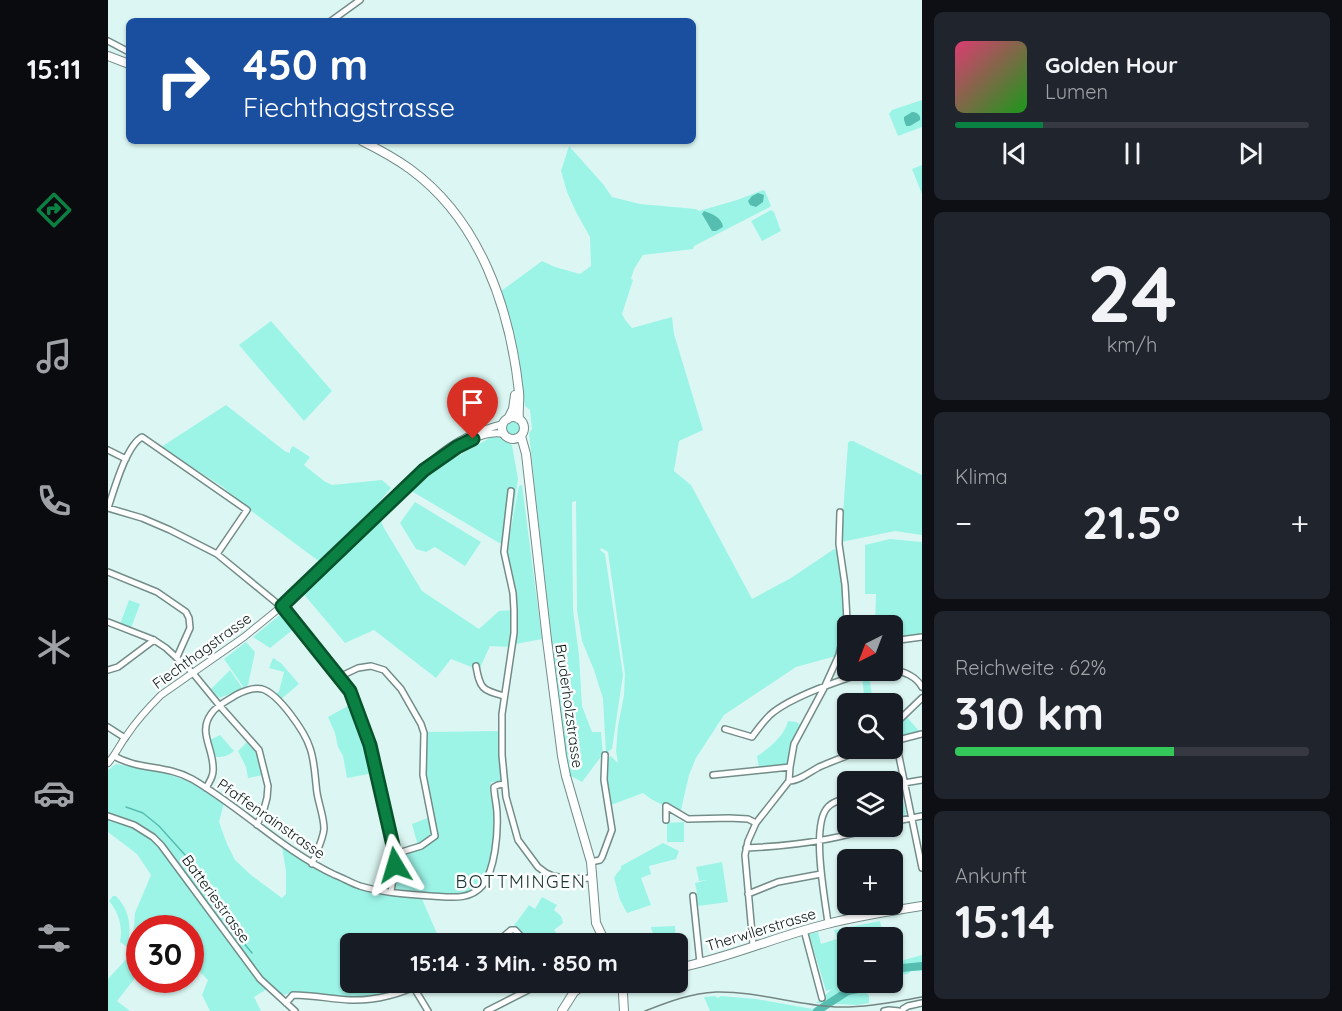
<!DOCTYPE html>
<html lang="de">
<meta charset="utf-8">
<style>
:root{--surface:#171b24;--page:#20242c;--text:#f1f3f6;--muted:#9ea1a6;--line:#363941;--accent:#0b8043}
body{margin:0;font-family:Quicksand,sans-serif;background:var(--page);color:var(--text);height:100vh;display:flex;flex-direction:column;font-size:22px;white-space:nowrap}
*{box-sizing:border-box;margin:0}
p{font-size:20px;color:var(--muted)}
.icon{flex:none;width:33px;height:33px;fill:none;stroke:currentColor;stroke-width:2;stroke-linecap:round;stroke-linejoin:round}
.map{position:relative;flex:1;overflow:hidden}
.panel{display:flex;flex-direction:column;gap:12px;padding:12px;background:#0d0f14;width:420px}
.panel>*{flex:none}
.guide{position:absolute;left:18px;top:18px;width:570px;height:126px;border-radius:9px;box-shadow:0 2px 4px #0004;background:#1a4fa0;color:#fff;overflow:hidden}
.needle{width:39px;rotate:222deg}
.controls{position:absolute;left:729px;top:615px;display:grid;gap:12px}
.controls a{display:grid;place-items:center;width:66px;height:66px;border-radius:9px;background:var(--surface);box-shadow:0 2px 4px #0004;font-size:30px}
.speed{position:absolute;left:18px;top:915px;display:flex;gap:12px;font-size:30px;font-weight:700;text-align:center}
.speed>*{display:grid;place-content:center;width:78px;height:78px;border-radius:50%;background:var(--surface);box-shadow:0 2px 4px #0004;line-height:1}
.speed .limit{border:9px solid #d22;background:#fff;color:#111}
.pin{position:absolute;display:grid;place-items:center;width:51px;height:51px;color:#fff;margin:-62px -26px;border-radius:50% 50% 50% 0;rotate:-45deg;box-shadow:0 0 6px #0007}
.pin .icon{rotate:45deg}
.me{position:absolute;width:66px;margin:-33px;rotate:353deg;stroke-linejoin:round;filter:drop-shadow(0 0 4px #0008)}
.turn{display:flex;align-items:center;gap:21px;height:126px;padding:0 18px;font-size:27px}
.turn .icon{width:78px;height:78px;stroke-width:2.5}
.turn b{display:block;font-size:42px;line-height:51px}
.big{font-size:45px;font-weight:800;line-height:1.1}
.panel .widget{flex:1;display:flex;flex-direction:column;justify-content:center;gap:9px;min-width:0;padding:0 21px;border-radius:9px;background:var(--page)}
.panel .dial{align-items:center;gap:0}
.dial b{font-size:78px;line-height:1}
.song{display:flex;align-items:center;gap:18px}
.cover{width:72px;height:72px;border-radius:9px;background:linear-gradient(135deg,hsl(340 70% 55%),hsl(120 70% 35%))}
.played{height:6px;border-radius:3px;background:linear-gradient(90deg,var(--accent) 25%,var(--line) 25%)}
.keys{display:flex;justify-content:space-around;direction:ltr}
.heat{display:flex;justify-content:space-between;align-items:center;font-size:33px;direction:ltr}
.charge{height:9px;border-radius:4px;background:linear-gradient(90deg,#34c759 62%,var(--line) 0)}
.trip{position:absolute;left:232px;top:933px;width:348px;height:60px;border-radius:9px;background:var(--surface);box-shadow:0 2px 4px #0004;font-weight:800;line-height:60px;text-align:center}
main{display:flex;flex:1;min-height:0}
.menu{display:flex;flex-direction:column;width:108px;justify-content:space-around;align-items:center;background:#090b0e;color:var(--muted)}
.menu .icon{width:42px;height:42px}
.menu .on{color:var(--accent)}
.menu b{font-size:27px;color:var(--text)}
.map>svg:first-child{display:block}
.green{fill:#9cf4e7}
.water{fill:#56beb1}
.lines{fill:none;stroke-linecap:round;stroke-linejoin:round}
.stream{stroke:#56beb1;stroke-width:1.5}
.river{stroke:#56beb1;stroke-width:8}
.minor-casing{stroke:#738c88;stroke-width:8}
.tertiary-casing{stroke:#738c88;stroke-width:8}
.secondary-casing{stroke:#738c88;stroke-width:10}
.minor{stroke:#fff;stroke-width:5}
.tertiary{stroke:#fff;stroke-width:6}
.secondary{stroke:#fff;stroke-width:8}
.tram{stroke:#748683;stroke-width:1.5}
.route-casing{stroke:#07532c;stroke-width:15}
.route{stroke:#0b8043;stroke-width:10}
.labels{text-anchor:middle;stroke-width:5;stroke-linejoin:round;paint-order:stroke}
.street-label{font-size:15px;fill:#0b1413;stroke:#fafffe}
.quarter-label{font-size:18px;letter-spacing:1.5px;fill:#203633;stroke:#fafffe}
</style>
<main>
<nav class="menu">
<b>15:11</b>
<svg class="icon on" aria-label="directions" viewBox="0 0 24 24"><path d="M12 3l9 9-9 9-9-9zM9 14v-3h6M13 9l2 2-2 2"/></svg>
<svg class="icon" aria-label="music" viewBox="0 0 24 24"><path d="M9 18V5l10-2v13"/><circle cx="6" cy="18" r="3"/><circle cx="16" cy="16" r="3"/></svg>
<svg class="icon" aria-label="phone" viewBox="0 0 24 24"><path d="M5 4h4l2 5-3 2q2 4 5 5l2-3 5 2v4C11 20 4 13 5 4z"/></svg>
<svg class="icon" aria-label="climate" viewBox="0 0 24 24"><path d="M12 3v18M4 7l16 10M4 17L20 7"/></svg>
<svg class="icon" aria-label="car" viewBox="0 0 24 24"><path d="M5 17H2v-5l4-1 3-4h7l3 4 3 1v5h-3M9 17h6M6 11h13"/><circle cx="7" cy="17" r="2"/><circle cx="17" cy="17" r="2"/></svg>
<svg class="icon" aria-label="filters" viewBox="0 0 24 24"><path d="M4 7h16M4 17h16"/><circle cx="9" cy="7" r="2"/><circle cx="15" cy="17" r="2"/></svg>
</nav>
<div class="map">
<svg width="814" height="1011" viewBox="0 0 814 1011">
<rect width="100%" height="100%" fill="#dcf7f3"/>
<!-- green -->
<path class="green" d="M814 100V127L790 136 781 114 784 110Z
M461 146 495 184 504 197 532 204 588 209 591 211 629 200 655 190 657 191 663 206 660 208 586 246 585 249 535 255 526 269 523 279 525 280 514 314 518 321 524 328 564 317 566 334 595 430 571 441 566 471 583 485 644 599 683 578 726 549 731 552 737 597V626L728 656 688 667 616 715 588 758 581 775 572 814 543 799 535 793 503 805 499 786V759L503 756 510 763 508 751 510 726 516 695 517 674 500 552 493 548 492 550 497 554 515 675 504 749 498 753 495 699 486 670 474 641 469 610 468 501 464 502 465 610 471 655 474 706 484 732H493L495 754 474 782 461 775 452 727 421 433 424 429 422 410 417 406C412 367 404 329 393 291L434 261 447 267 472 274 483 266 482 237 468 212 459 192 453 171Z
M814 165V194L804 169Z
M663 210 666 212 673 231 654 241 643 221Z
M163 321 224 391 196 421 131 345Z
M118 405 178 452 182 453V450L185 446 202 457 196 465 216 481 224 485 274 480 283 488 267 507 276 528 314 591 371 629 391 611 405 610V631L402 647 382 646 371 670 343 659 328 678 266 630 237 643 193 591 220 568 130 501 115 487 53 447Z
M397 428a8 8 0 1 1 16 0a8 8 0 1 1-16 0Z
M387 435 404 445 410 479 405 514 393 544 300 489 341 461Z
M742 441H745L814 475V535L787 531 733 542 740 443Z
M414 485 434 639 408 644 410 612 408 589 399 549 411 486Z
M307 502 373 542 357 566 327 547 318 552 308 549 292 523Z
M782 539 814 542V636L785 640 784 626 767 625 768 594H757V545Z
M21 600 32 604 23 628 12 624Z
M173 614 177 616 187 628 162 648 145 637Z
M138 642 147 652 140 685 136 688 116 659Z
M165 658 173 663 191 684 172 700 168 695 171 691 176 672 161 668Z
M122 670 135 689 111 698 102 690Z
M761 675 765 703H757L754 677Z
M245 703 256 732 266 773 239 778 235 756 230 747 227 733 220 717Z
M798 716 812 732 794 736 789 734 791 724Z
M680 721 688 722 693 725 683 747 679 765 651 768 649 756C661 749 677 735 680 721Z
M391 731 394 782H383C379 794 387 806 387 818 387 838 383 879 365 891 350 900 305 891 288 889L290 861 292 858 307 851 330 835 319 784V732Z
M112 735 126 751C120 756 116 757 108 757L102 740Z
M140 741C150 752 152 761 155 775L140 778 138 767 130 751Z
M8 764 53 772 80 781 116 803 111 822 119 844 127 860 143 875 174 898 178 894V871L174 847 204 866 248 888 314 899 333 943 243 944V982L309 983 284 991 259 998 184 992 176 995 159 989 146 997 153 1011H102L94 995 100 980 83 963 82 928H32L31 953 24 948 27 913 43 875 29 854 0 832V770Z
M792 787 798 814 785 819V789Z
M322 817 326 835 310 846 304 824Z
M576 822V842H559V823Z
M555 843 571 851 568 859 541 866 543 874 533 878 543 905 519 913 512 900 506 878 509 873 513 869V866Z
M614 862 620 902 590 906 587 897 589 893 587 883 599 880 591 881 588 867Z
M5 896H8C22 910 24 929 19 947L12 942C15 927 11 913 1 901Z
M434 897 449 905 446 910 453 916 455 923 446 930 456 943H423L415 934 405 927 421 905 427 909Z
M772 921 776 937 740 938V982L771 983 764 985 758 992 761 996V1003L749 1005 708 1003 724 989 718 991 701 934 710 932 713 944 729 939 726 930Z
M567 926 568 942 556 940 547 941 543 927Z
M22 955 31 963V973L9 1001 22 1011H0V979Z
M814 955V971H803L800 974 786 975 785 977V963Z
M607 996 610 998 613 996 648 999 716 1011H602L596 997Z"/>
<!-- water -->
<path class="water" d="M804 112C809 112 813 115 812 120L802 126H798L796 120V117Z
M650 193 656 195 655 202 648 207 642 205 640 201 644 196Z
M596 211C605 214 614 218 615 227L608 231H604L594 214Z"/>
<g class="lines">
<!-- stream -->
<path class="stream" d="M18 807 35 813 51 826 86 865 134 941 144 953"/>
<!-- river -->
<path class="river" d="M784 969 814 966
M709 1011 740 991 750 989 757 982"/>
<defs>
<path id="minor" d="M223 21 252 0
M0 41 21 52
M0 450 18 459
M403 491 396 552 405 593 406 610V633L394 714V755L398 797 410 840 430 867 438 873 445 876 461 879 484 878
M0 508 34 518 62 530 109 554 176 609 242 691 262 745 286 850 287 865 283 892
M0 508C6 490 18 446 34 437L139 510 109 554
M0 572 49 592 78 612 81 618 82 628 69 657
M0 622 46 640 58 648 84 672 111 705 151 750 160 786 159 798 156 809 149 825
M784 641 814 637
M368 666C372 689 374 690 396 696
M784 669C796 672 808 676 814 687
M0 670 10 667 46 640
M231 677 250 668 263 666 276 670 293 689 313 724 316 733 315 775 327 836 313 846 287 854
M814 698 788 723 786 732 814 868
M0 727 17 738
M617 729 644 737C649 730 655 722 662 715 683 696 736 679 764 670
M786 741 814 734
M6 756C30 770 59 765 84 779 134 808 174 850 227 875 235 878 243 883 252 886 275 893 300 894 324 896 342 897 362 901 375 885 387 869 390 834 389 814 389 805 386 796 386 787L390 785 396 784
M605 775 682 767
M681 781C691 781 702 772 711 767 727 760 744 754 760 748
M784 785 814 780
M98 788C102 781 106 775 105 767 105 748 90 732 103 714 109 705 119 701 128 695 136 691 145 687 154 689 171 694 197 732 202 748 207 762 207 779 209 793 211 805 216 817 216 829 215 840 208 853 204 864
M0 816 26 825 45 837 53 845 152 979 187 1011
M558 820V806L580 819 621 818 640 819 648 823
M784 822 814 816
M638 848C683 846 727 841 769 826
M483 862 492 860 494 857 504 830 496 780 497 755
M640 894 670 882 713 874
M585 896 592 963
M720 923C717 899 703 827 719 808 724 802 732 800 740 798
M696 930 714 998
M387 944 403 930H407L420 944
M645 945 637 855 640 841 648 823 681 781 682 767 686 744 716 688 731 655 739 620 737 585 731 544 732 512
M306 988 320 1011
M178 1003 185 995C205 995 223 999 242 1000 267 1001 294 994 316 982
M379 1011 436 982
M776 1011 781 1010 791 1011
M795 1011V1009L800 1006 814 1003"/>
<path id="tertiary" d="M329 460C346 449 374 429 396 434
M0 763C8 754 12 744 19 735 29 720 40 708 53 695L136 637 174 606 316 469C338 445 363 432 395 424"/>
<path id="secondary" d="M0 56 21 64
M254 141C270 149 287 158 302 169 372 220 402 308 411 392 412 401 410 410 411 419
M394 428a11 11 0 1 1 22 0a11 11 0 1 1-22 0Z
M400 419 405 409 407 395
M413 436 418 454 439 640 454 756 458 776 483 862 488 923 498 944
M570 968C621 958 669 936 719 924 751 916 782 911 814 906
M454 1011 466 992 479 982
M516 1011 515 994 517 982"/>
</defs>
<!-- minor casing -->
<use href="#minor" class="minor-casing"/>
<!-- tertiary casing -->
<use href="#tertiary" class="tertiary-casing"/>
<!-- secondary casing -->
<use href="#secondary" class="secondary-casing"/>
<!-- minor -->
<use href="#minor" class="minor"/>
<!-- tertiary -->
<use href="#tertiary" class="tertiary"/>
<!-- secondary -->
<use href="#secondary" class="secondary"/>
<!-- tram -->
<path class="tram" d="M537 1011C560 1002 583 993 608 992 648 991 687 1005 727 1007 756 1008 785 1002 814 997"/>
</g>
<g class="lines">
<defs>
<path id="route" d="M287 865 286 850 262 745 242 691 174 606 316 470 349 447 365 439"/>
</defs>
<!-- route casing -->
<use href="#route" class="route-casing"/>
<!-- route -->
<use href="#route" class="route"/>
</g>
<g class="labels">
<!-- street labels -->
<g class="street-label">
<text transform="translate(94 651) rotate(-36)" y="5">Fiechthagstrasse</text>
<text transform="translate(461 706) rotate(82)" y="5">Bruderholzstrasse</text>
<text transform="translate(163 819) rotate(35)" y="5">Pfaffenrainstrasse</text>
<text transform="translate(108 899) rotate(54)" y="5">Batteriestrasse</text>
<text transform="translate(653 930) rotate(-17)" y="5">Therwilerstrasse</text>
</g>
<!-- quarter labels -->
<g class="quarter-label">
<text x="413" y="888">BOTTMINGEN</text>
</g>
</g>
</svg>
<div class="controls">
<a><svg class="needle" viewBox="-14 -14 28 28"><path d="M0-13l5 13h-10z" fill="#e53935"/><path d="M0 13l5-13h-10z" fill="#9ea1a6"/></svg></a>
<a><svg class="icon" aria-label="search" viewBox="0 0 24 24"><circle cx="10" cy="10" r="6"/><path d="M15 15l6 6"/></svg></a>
<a><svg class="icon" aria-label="layers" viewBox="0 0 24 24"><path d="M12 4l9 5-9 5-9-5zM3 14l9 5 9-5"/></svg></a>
<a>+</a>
<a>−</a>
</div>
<div class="speed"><div class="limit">30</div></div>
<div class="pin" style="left:365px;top:439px;background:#d93025"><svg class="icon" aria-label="arrive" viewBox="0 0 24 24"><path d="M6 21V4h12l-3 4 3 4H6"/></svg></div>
<svg class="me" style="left:287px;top:865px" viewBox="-20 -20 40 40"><path d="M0-17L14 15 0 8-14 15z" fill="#0b8043" stroke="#fff" stroke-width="4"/></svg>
<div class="trip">15:14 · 3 Min. · 850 m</div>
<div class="guide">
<div class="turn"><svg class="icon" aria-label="right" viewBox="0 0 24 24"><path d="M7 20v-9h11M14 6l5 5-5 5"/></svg><div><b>450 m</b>Fiechthagstrasse</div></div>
</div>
</div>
<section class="panel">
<div class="widget">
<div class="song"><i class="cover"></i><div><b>Golden Hour</b><p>Lumen</p></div></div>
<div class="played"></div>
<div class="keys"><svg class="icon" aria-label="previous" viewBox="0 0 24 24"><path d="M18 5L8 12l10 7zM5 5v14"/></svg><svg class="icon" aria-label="pause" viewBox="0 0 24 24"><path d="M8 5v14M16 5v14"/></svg><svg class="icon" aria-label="next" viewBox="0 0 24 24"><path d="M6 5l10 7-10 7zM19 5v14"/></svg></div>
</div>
<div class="widget dial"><b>24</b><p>km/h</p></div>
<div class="widget"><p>Klima</p>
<div class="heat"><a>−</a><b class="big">21.5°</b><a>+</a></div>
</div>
<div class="widget"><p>Reichweite · 62%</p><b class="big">310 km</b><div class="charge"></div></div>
<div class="widget"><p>Ankunft</p><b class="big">15:14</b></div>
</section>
</main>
